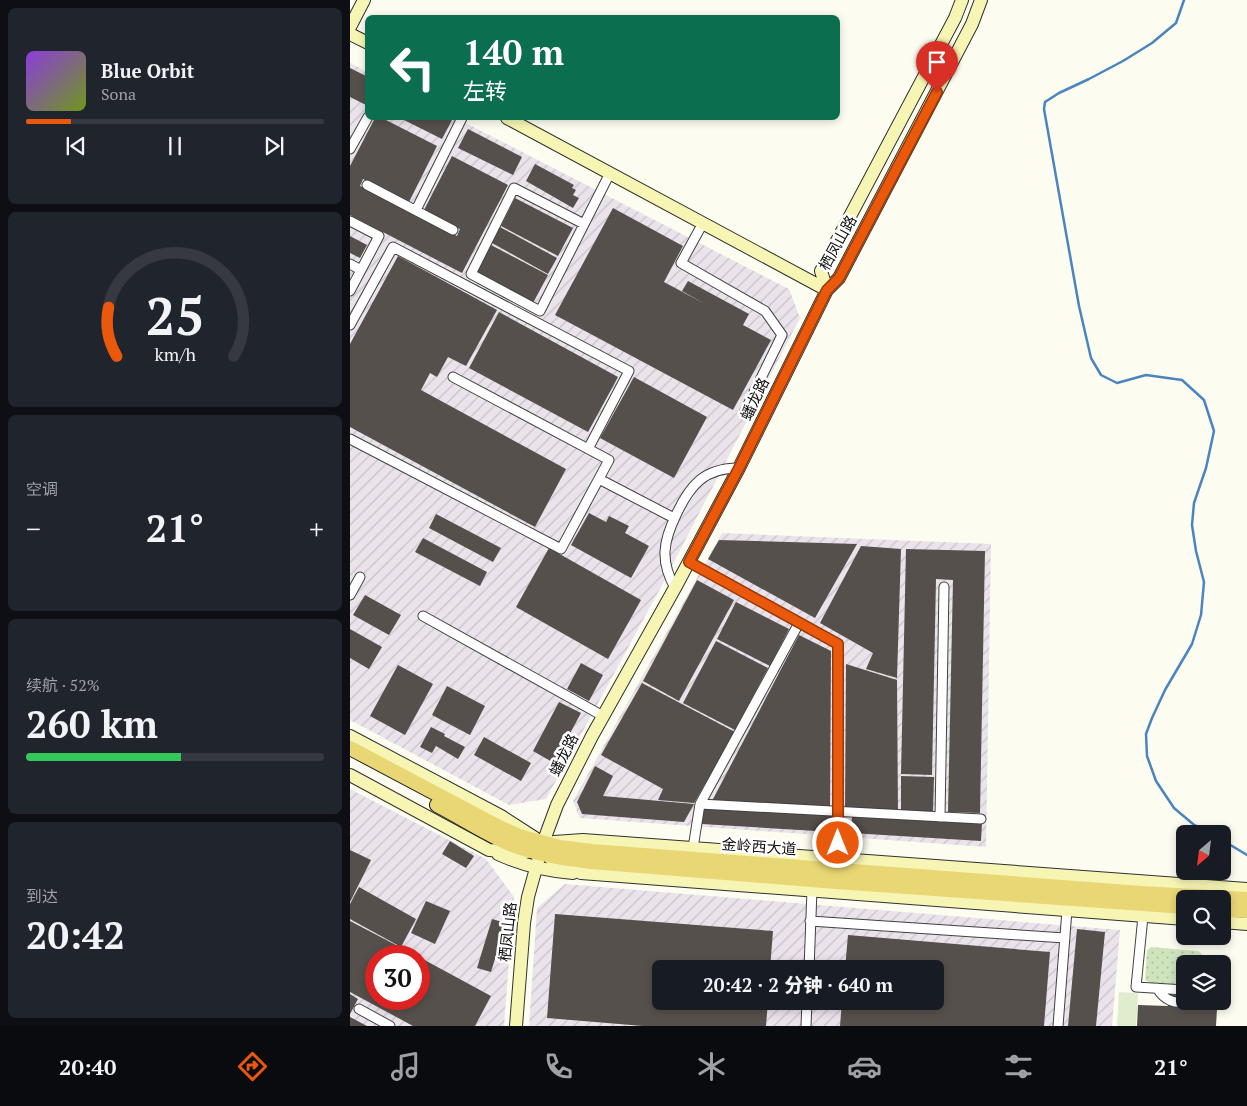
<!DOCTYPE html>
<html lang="zh">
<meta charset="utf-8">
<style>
:root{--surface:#171b24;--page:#20242c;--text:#f1f3f6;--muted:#9ea1a6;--line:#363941;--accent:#ea580c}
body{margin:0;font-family:"PT Serif","Noto Sans SC",serif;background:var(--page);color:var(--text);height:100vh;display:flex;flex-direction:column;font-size:19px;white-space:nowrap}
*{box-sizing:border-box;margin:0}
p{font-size:16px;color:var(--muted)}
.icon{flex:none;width:28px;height:28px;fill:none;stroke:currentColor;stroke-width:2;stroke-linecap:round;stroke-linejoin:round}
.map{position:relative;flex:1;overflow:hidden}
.sheet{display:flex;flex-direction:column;gap:8px;padding:8px;background:#0d0f14;width:350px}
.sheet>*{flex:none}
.guide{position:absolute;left:15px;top:15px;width:475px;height:105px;border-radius:8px;box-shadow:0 2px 8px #0003;background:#0b6e4f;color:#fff;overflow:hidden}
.needle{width:32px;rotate:208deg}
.controls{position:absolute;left:826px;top:825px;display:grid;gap:10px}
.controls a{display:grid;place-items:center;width:55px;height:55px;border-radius:8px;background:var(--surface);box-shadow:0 2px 8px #0003;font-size:25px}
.speed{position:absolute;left:15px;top:945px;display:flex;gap:10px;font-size:25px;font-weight:700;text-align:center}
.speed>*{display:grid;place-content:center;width:65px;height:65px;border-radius:50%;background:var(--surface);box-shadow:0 2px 8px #0003;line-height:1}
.speed .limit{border:8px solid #d22;background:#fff;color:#111}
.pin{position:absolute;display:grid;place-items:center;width:42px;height:42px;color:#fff;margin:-51px -21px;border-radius:50% 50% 50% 0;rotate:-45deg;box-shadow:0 0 5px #0007}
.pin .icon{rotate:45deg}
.me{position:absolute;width:55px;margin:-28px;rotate:0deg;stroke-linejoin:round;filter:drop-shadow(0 0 4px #0008)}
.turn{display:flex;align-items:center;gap:18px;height:105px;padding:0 15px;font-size:22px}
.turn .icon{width:65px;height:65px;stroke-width:2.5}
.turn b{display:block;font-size:35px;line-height:42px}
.big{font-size:38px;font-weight:800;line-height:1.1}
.sheet .tile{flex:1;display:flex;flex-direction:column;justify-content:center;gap:8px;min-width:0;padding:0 18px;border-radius:8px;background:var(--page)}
.sheet .dial{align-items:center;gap:0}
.dial svg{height:130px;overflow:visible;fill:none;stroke:var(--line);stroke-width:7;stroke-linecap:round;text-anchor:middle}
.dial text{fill:var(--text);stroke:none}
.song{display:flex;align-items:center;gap:15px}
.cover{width:60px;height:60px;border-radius:8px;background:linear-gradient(135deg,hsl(270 70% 55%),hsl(80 70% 35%))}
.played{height:5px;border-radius:2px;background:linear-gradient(90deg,var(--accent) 15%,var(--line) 15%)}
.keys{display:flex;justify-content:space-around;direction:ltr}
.heat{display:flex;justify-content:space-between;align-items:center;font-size:28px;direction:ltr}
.charge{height:8px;border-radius:4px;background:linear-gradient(90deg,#34c759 52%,var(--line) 0)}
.trip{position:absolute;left:302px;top:960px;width:292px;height:50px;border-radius:8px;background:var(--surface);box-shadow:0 2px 8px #0003;font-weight:800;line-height:50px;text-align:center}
.tab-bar{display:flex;height:80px;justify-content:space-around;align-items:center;background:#090b0e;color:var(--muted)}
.tab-bar .icon{width:35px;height:35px}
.tab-bar .selected{color:var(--accent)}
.tab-bar b{font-size:22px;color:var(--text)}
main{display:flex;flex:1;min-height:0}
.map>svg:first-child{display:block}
.industrial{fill:url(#industrial-furrows);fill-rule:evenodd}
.grass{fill:url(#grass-dots)}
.pitch{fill:#dfecce}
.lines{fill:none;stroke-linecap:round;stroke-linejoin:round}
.stream{stroke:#4a85be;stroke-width:2.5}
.building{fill:#55504b}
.street-casing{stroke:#414141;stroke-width:11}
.secondary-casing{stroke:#303030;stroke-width:14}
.primary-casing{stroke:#1f1f1f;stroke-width:16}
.street{stroke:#fff;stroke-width:9}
.secondary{stroke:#f6f5b3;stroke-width:12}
.primary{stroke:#e9d775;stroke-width:14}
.route-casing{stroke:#983908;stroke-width:12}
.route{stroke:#ea580c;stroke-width:9}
.labels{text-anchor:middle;stroke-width:5;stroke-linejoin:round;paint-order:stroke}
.street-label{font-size:15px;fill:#0e0e0e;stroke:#fff}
</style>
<main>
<section class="sheet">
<div class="tile">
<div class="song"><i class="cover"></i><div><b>Blue Orbit</b><p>Sona</p></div></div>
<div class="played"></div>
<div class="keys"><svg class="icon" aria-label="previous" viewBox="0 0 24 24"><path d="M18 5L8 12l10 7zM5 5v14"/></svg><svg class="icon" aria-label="pause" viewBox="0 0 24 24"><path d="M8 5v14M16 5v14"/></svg><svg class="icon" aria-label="next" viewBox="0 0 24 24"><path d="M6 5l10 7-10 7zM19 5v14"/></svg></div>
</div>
<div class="tile dial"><svg viewBox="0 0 100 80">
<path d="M14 69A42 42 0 1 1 86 69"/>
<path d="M14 69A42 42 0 0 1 9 39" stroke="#ea580c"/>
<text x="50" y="56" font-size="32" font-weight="700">25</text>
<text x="50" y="72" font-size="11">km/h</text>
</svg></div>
<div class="tile"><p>空调</p>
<div class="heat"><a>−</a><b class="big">21°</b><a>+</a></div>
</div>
<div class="tile"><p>续航 · 52%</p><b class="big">260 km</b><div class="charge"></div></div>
<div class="tile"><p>到达</p><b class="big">20:42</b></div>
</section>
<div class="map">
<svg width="897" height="1026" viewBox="0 0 897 1026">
<defs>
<pattern id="industrial-furrows" width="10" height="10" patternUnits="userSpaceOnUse" patternTransform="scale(1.25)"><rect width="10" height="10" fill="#ebe3eb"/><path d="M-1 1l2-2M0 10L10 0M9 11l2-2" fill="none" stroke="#c8c2c8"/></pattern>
<pattern id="grass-dots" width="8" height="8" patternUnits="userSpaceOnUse" patternTransform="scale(1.25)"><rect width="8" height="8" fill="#cee4bd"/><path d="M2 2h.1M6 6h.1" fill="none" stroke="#b0c2a1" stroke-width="1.8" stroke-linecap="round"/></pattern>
</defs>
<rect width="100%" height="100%" fill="#fdfcf0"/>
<!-- industrial -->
<path class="industrial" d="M0 63 17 72 18 118H106L439 289 450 318 311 587 196 799 159 805 0 720Z
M372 533 641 544 636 847 230 818 223 801Z
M0 789 136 859 164 897 154 1026H0ZM26 956H69V999H26Z
M215 884 770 930 762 1026H179L187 908ZM311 969H586V1001H311Z"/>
<!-- grass -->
<path class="grass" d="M801 947 848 951 851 953 854 964H835V985L799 983 795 980 797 950Z"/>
<!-- pitch -->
<path class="pitch" d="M769 992 788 993 786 1026H767Z"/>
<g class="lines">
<!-- stream -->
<path class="stream" d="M834 0 826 23 802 43 773 61 739 79 709 93 695 102 694 109 729 306 741 358 751 375 767 383 796 375 832 380 854 400 864 431 856 468 844 503 842 525 846 551 854 582 851 615 842 644 815 690 802 718 796 734 797 756 806 781 824 808 843 824 861 834
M872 840 897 855"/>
</g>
<!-- building -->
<path class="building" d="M0 68 18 77V106L0 97Z
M25 118H32L87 146 59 202 13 179 10 186 107 236 110 229 74 210 102 156 158 185 112 273 0 215V166Z
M50 118H96L102 120 92 139Z
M118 129 172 157 163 175 108 148Z
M185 164 224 185 222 188 226 190 223 195 229 198 223 208 176 181Z
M165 198 223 228 208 256 151 226Z
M263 208 333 246 314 282 355 304 332 291 338 281 399 314 393 325 421 340 383 410 205 315Z
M150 227 207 258 198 274 142 243Z
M0 236 17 245 10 258 0 253Z
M141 245 198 275 183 303 126 273Z
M48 256 147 310 116 366 98 357 87 377 80 373 71 390 216 469 185 527 0 427V344Z
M149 312 268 377 238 432 119 368Z
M284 377 357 417 324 478 250 438Z
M239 513 256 522 259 516 279 526 275 533 299 546 281 578 221 545Z
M86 514 151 548 143 562 79 528Z
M73 538 137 572 130 586 65 552Z
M369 540 507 544 465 618 358 559Z
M511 546 551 549 547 678 516 669 523 653 470 623Z
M199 548 291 600 258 659 166 607Z
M556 549 635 551 630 813 598 812 603 580 586 579 582 775 551 774Z
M347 580 384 600 329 701 293 681Z
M15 595 51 615 39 635 3 615Z
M386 602 439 629 420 666 367 639Z
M0 629 32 647 19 669 0 658Z
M449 635 481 651 480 809 362 801Z
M366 641 418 668 385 730 333 703Z
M231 663 253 675 239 701 217 689Z
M496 664 547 680 548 813 495 809Z
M48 665 83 684 55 735 20 716Z
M292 683 385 732 344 803 308 800 313 789 251 755Z
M97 686 135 706 120 735 82 715Z
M209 702 231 713 204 763 183 751Z
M81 727 95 734 94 736 115 747 108 759 86 746 82 753 70 747Z
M134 737 181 763 171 781 124 755Z
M245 766 263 776 253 796 344 804 334 822 232 814 227 802Z
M551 776 584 777 583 812 551 811Z
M353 807 484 815 483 832 352 824Z
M502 815 632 823 631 841 501 833Z
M100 841 124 856 116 868 92 854Z
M0 850 21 860 0 902Z
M9 887 66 919 51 947 0 919V904Z
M76 901 100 911 85 944 61 933Z
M205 914 423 931 420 969H311V1001H418L416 1026H293L197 1018Z
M142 919 156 923 141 972 127 968Z
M0 921 67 956H26V999H69V957L141 996 125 1026H63L0 992Z
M727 929 755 932 746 1026H718Z
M498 935 700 952 694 1026H490L492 1001H586V969H495Z
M0 994 8 999 0 1014Z
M818 995H833L832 1007 867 1009 866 1026H787L788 1005 818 1006Z
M0 1017 17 1026H0Z"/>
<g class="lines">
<defs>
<path id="street" d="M0 149 18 117
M17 185 103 230
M66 210 112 118
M0 221 29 236 0 291
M353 223 331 263 415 311 432 335 394 413
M234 224 164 188 121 274 190 311 260 173
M0 264 11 270
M0 325 43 247 279 371 238 449
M0 439 211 549 259 460 103 377
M249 479 324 518
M339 562 488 644V859
M325 588C310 561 313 542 326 515 340 485 354 468 389 468
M0 595 10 577
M73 616 253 716
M350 804 631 819
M590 817 594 587
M343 848 350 804 449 623
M793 916 786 987 835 990
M460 921 715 938
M459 969 462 890
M807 988C814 1000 825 1005 839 1001
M9 1009 40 1026
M456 1026 457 1001
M708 1026 717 910"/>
<path id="secondary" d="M0 27 14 0
M0 34 18 43
M157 118 477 290
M477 290 471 271 605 18 612 0
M0 736 151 816 185 838
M0 775 139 850 176 852
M204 842 233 840 897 889
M148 854C172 865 197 871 223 873
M200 858 231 873 835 919
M872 922 897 924
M166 1026 174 923 178 897 193 843 207 805 242 736 326 586 389 468 477 290 489 278 622 24 631 0"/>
<path id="primary" d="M0 748 149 827 169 836 210 847 242 851 791 893 897 899
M87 805C112 818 136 834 162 845 188 855 215 859 241 862L473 881 835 907
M872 910 897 911"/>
</defs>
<!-- street casing -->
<use href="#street" class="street-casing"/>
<!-- secondary casing -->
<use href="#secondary" class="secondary-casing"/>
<!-- primary casing -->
<use href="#primary" class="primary-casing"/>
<!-- street -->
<use href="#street" class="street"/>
<!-- secondary -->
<use href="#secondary" class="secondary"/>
<!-- primary -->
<use href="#primary" class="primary"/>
</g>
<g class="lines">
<defs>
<path id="route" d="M488 843V644L339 562 389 468 477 290 489 278 587 92"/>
</defs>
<!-- route casing -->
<use href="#route" class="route-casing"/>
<!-- route -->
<use href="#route" class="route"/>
</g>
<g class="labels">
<!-- street labels -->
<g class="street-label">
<text transform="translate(488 243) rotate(-61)" y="5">栖凤山路</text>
<text transform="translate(405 399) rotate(-64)" y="5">蟠龙路</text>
<text transform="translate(214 755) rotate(-63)" y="5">蟠龙路</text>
<text transform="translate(409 847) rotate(4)" y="5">金岭西大道</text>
<text transform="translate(158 932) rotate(-84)" y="5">栖凤山路</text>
</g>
</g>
</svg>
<div class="controls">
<a><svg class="needle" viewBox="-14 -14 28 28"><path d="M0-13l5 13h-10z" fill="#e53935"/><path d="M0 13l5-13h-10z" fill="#9ea1a6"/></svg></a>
<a><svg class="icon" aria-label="search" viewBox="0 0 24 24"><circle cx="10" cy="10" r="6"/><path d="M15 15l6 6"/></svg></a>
<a><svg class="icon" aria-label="layers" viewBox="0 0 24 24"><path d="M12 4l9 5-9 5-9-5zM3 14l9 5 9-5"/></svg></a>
</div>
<div class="speed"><div class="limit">30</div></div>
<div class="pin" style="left:587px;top:92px;background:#d93025"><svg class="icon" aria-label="arrive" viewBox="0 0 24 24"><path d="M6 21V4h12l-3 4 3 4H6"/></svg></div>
<svg class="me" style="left:488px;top:843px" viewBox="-20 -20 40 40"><circle r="17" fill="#ea580c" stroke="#fff" stroke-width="3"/><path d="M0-11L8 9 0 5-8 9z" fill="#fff"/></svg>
<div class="trip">20:42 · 2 分钟 · 640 m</div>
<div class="guide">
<div class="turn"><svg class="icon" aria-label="left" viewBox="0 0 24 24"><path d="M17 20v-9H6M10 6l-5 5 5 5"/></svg><div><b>140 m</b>左转</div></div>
</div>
</div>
</main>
<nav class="tab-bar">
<b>20:40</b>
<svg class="icon selected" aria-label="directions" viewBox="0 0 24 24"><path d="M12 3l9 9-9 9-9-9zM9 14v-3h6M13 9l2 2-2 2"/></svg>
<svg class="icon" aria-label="music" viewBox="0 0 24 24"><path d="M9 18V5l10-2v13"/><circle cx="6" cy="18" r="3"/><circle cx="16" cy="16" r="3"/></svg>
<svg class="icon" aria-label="phone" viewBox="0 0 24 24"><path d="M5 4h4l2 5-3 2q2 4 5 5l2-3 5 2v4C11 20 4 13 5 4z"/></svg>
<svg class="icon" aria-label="climate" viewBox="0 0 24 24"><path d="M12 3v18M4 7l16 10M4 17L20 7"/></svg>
<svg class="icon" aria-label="car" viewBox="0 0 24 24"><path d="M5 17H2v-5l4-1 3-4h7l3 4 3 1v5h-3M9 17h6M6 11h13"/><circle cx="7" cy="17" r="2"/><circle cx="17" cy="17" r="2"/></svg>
<svg class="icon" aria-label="filters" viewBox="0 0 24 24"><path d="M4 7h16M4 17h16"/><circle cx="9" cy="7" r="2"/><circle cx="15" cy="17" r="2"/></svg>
<b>21°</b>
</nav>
